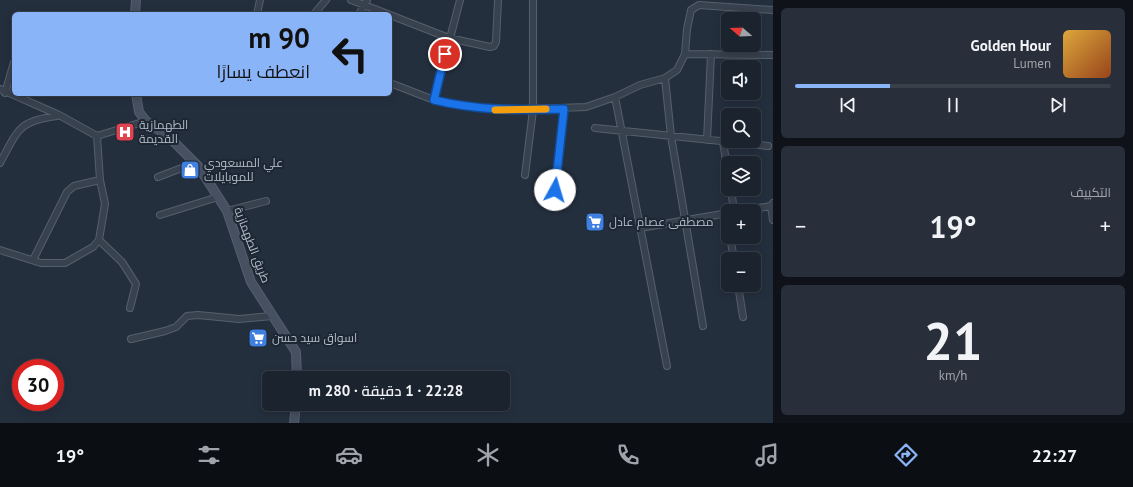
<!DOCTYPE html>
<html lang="ar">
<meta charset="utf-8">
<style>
:root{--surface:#1b232e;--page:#282f3a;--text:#f1f3f6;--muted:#a0a4aa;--line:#39404a;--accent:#8ab4f8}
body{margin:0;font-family:"PT Sans",Cairo,sans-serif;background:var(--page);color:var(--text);direction:rtl;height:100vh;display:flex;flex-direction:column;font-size:15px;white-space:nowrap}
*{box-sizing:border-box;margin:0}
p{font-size:13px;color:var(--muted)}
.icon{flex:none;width:22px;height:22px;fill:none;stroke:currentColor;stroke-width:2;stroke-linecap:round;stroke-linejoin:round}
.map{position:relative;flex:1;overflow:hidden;direction:ltr}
.drawer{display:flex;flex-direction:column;gap:8px;padding:8px;background:#0f1319;width:360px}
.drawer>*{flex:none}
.banner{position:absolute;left:12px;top:12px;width:380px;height:84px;border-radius:6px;box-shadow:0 2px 10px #0003,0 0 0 1px var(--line);direction:rtl;background:#8ab4f8;color:#111;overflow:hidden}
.needle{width:26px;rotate:289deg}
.controls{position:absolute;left:721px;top:12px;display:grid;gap:8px}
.controls a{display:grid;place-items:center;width:40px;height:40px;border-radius:6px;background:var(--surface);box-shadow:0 2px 10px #0003,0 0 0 1px var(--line);font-size:20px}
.speed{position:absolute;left:12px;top:359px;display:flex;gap:8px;font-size:20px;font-weight:700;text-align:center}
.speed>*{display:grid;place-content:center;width:52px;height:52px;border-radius:50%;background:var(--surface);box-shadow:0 2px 10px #0003,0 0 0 1px var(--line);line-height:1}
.speed .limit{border:6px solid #d22;background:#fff;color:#111}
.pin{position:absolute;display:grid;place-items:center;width:34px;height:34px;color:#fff;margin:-17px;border:2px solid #fff;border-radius:50%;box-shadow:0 1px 4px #0007}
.me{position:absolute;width:44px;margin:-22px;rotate:6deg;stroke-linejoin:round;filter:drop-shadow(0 0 3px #0008)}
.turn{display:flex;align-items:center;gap:14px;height:84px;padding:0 16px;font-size:18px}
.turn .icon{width:52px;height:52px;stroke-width:2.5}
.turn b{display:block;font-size:28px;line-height:34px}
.big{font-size:30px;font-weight:600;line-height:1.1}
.drawer .tile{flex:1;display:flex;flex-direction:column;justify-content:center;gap:6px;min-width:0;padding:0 14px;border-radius:6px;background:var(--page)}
.drawer .dial{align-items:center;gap:0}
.dial b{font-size:52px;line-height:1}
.song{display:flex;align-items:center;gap:12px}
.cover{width:48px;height:48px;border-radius:6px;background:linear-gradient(135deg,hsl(40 70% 55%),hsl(20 70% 35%))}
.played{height:4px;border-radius:2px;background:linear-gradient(90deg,var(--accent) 30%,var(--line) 30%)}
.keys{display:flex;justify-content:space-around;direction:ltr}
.heat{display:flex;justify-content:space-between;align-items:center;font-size:22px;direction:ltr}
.trip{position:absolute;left:262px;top:371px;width:248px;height:40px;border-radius:6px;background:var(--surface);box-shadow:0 2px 10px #0003,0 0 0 1px var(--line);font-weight:600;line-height:40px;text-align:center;direction:rtl}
.tabs{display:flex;height:64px;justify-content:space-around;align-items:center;background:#0b0e12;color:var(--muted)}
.tabs .icon{width:28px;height:28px}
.tabs .on{color:var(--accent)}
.tabs b{font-size:18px;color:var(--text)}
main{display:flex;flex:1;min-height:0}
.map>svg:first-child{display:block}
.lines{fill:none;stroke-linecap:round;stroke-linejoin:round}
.minor-casing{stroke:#565f6c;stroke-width:8}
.secondary-casing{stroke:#565f6c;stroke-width:10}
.minor{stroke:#38414e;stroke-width:6}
.secondary{stroke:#465061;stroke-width:8}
.route-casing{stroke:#114b97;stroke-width:10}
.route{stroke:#1a73e8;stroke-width:7}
.slow{stroke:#f59e0b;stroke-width:7}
.labels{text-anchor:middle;stroke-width:4;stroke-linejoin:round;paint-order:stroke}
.poi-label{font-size:12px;fill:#b4bcc9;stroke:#1d2633;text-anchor:start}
.street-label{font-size:12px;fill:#b4bcc9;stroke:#1d2633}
</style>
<main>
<section class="drawer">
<div class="tile">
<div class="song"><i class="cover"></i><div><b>Golden Hour</b><p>Lumen</p></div></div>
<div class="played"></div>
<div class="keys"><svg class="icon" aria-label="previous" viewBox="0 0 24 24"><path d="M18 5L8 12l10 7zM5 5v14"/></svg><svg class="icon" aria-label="pause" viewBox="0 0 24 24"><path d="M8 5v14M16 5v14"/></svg><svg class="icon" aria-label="next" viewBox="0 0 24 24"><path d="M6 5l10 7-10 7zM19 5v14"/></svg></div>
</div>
<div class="tile"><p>التكييف</p>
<div class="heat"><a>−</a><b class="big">19°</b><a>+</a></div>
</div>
<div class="tile dial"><b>21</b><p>km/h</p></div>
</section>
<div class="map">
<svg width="773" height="423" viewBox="0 0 773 423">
<rect width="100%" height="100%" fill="#242f3e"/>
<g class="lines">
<defs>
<path id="minor" d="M351 0 388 14
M257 14 260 0
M314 14 326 0
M359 14 367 0
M390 15 449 38 490 47 494 46 496 42 498 0
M685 54 773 55
M665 78 671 136 703 326
M390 83 434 100 472 107 502 110 586 107 615 97 640 85 665 78 677 70 685 54 687 29 691 10 699 5 773 10
M0 89 59 115 97 136 146 121
M5 93 14 62
M615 97 667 366
M434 100 460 0
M595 128 768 146
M707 140 711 54
M723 142 728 173
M0 163C18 130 18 121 57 116
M525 175 533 110V0
M158 177 195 163
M731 189 734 211
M555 190 564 109
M773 203 771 206 773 220
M227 211 266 201
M741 211 771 206
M727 213 728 222
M160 215 218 197
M640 228 728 213
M730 237 734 259
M99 240 122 262 136 284 130 308
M0 250 41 263H65L93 247 99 240 105 204 100 180 97 136
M33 260 67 192 74 186 100 180
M738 285 743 317
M131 339 165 331 176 327 187 316 198 315 239 319 272 316"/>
<path id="secondary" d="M135 14 136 0
M136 94 139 112 146 121 170 138 199 167 227 211 251 282 296 352 297 378
M294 423 296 404"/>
</defs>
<!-- minor casing -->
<use href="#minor" class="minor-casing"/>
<!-- secondary casing -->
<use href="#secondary" class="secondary-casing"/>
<!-- minor -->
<use href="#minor" class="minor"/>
<!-- secondary -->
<use href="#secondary" class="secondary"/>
</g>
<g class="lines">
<defs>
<path id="route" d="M445 54 434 100C480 111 518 110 564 109L555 190"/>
</defs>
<!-- route casing -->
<use href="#route" class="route-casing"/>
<!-- route -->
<use href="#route" class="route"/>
<!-- slow -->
<path class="slow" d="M495 110 546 109"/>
</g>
<!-- icons -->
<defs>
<symbol id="hospital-square" viewBox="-11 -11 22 22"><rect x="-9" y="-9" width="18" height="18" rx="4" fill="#e0444e" stroke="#1d2633"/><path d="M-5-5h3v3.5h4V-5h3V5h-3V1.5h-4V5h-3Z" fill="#fff"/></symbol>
<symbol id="shop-square" viewBox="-11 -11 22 22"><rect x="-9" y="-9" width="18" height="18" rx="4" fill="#3f7fe0" stroke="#1d2633"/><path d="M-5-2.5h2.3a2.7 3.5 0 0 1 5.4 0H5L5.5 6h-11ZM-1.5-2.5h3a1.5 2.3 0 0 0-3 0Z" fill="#fff"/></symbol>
<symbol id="supermarket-square" viewBox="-11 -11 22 22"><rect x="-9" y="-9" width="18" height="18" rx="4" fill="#3f7fe0" stroke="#1d2633"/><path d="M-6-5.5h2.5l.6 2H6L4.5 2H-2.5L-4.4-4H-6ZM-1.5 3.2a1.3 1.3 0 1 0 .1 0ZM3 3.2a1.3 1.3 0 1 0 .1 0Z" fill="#fff"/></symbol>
</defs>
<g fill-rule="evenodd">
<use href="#hospital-square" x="114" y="121" width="22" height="22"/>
<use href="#shop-square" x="179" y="159" width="22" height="22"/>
<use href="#supermarket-square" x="584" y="211" width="22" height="22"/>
<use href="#supermarket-square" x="247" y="327" width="22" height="22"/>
</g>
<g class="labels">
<!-- poi labels -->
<g class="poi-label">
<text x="139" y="129">الطهمازية<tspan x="139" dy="14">القديمة</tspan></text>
<text x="204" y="167">علي المسعودي<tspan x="204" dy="14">للموبايلات</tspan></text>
<text x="609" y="226">مصطفى عصام عادل</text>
<text x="272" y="342">اسواق سيد حسن</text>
</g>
<!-- street labels -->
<g class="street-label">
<text transform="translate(252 245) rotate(69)" y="4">طريق الطهمازية</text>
</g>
</g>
</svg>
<div class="controls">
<a><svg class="needle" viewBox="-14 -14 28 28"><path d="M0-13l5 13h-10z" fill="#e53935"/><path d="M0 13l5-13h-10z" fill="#a0a4aa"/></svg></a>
<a><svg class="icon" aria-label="sound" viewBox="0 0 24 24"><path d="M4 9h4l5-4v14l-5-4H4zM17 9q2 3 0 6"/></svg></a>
<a><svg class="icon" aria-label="search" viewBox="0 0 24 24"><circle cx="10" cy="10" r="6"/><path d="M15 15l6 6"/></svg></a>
<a><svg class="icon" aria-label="layers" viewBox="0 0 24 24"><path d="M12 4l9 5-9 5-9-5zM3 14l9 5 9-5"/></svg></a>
<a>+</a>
<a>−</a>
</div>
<div class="speed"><div class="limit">30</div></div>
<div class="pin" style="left:445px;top:54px;background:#d93025"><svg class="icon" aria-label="arrive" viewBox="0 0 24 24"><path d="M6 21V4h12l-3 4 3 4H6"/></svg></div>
<svg class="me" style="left:555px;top:190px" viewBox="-20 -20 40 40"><circle r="19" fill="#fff"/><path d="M0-13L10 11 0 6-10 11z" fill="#1a73e8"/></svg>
<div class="trip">22:28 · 1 دقيقة · 280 m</div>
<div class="banner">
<div class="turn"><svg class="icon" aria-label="left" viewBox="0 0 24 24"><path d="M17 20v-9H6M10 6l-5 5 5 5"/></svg><div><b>90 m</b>انعطف يسارًا</div></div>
</div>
</div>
</main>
<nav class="tabs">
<b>22:27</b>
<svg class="icon on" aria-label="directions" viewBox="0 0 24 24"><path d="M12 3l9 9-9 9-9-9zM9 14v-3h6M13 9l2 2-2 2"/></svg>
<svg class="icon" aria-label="music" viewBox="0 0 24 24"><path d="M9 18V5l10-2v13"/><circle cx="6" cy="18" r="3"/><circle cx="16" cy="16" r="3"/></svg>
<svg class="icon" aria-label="phone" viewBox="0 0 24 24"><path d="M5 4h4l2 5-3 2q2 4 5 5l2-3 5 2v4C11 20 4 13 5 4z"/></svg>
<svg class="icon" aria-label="climate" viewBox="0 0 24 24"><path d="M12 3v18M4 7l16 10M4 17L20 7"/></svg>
<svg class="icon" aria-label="car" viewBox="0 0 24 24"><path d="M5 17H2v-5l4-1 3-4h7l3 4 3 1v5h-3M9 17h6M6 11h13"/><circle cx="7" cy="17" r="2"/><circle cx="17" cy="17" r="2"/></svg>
<svg class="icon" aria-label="filters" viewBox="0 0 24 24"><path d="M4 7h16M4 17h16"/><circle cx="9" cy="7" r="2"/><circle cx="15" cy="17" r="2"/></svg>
<b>19°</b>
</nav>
